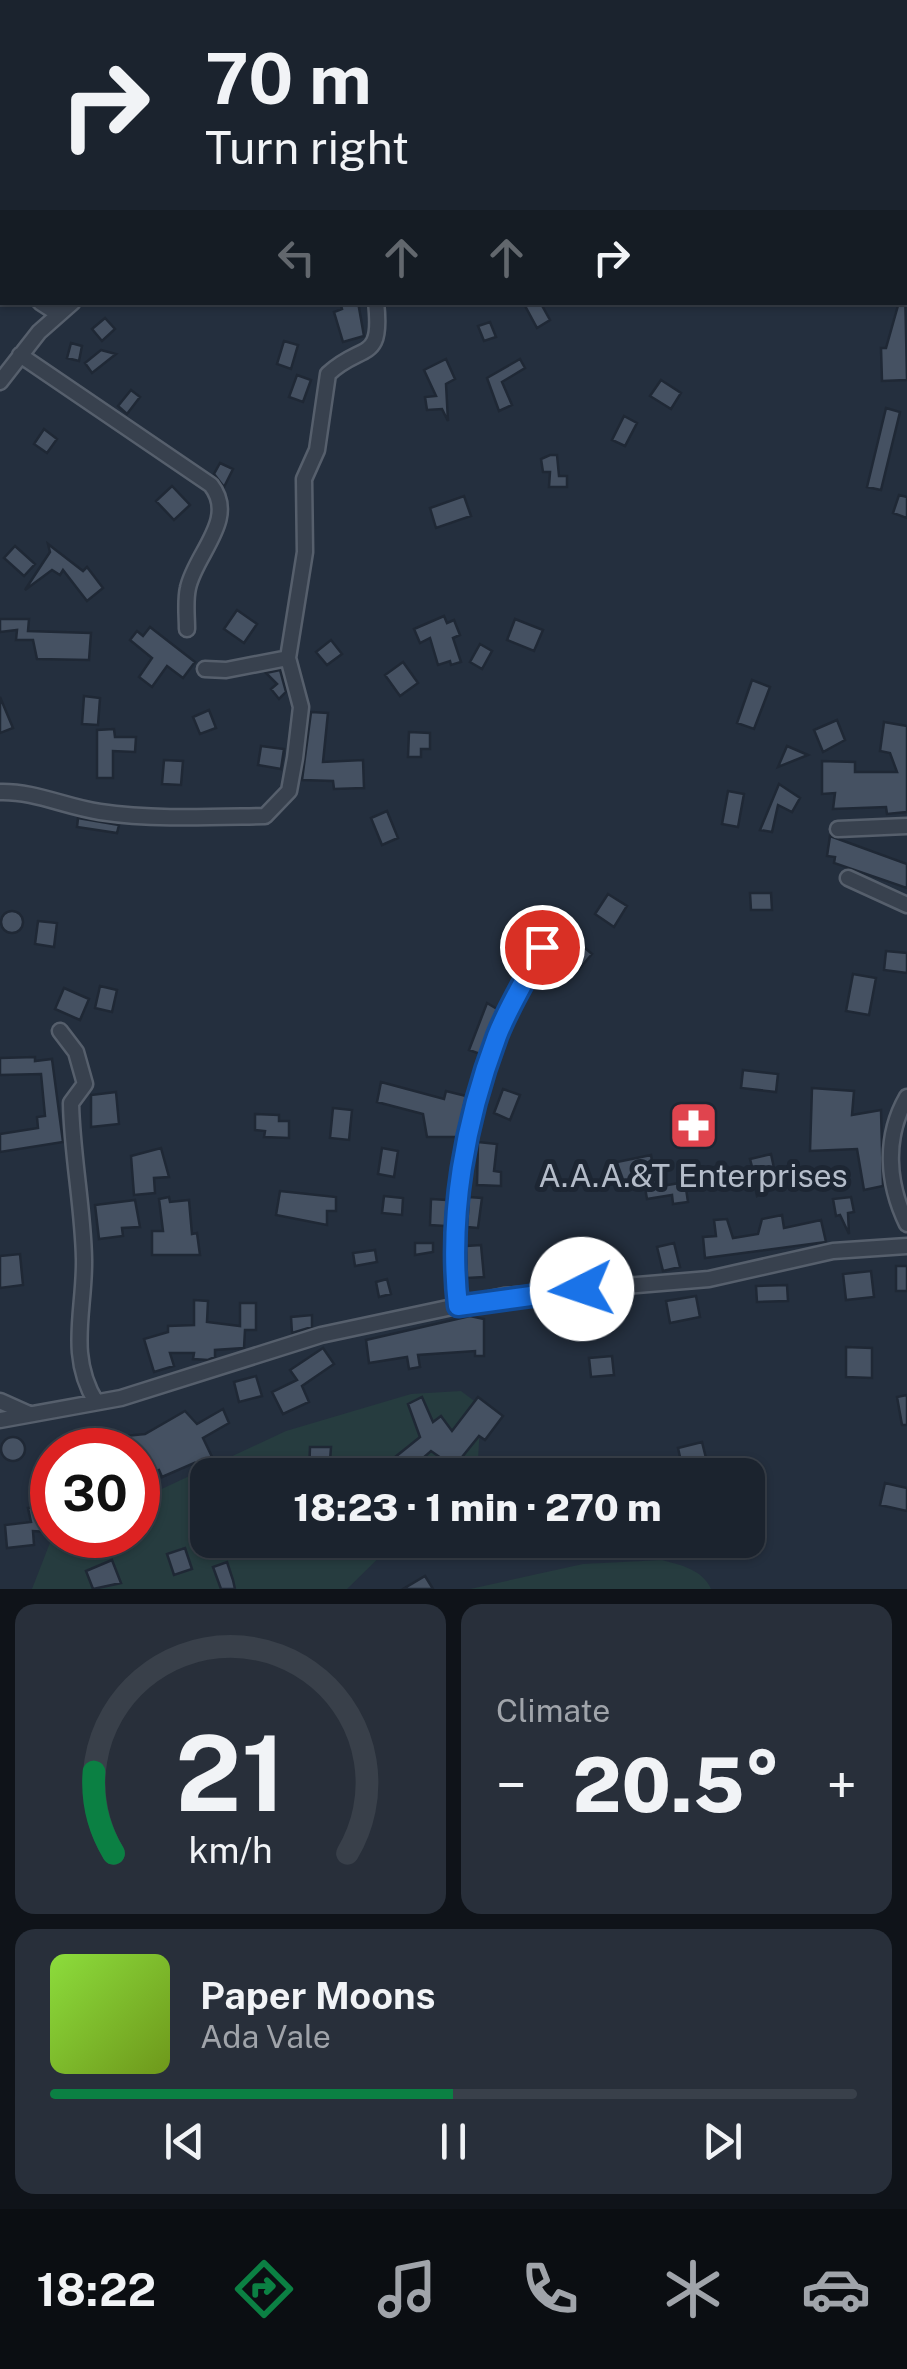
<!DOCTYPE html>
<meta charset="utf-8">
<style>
:root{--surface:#1b232e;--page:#282f3a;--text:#f1f3f6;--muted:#a0a4aa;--line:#39404a;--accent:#0b8043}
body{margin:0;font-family:"Public Sans",sans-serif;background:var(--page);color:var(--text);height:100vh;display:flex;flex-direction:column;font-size:38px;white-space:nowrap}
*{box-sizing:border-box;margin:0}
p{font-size:32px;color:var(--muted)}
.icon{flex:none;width:55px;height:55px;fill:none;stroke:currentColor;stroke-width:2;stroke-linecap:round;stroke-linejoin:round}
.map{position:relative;height:1589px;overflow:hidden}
.sheet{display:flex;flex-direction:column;gap:15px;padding:15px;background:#0f1319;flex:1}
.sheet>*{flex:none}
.top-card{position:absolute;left:0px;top:0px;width:908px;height:305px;box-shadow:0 2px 8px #0004,0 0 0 2px var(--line);background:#1b232e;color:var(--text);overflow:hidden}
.speed{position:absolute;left:30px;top:1428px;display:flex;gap:20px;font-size:50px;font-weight:700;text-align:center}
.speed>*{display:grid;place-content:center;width:130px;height:130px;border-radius:50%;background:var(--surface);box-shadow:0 2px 8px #0004,0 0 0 2px var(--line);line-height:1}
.speed .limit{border:15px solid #d22;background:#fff;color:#111}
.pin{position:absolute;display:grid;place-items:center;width:85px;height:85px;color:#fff;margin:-42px;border:5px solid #fff;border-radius:50%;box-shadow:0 2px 10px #0007}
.me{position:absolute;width:110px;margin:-55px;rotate:266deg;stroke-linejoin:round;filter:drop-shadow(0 0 8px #0008)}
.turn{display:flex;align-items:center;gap:35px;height:210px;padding:0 40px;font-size:45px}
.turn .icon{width:130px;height:130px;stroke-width:2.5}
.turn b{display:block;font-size:70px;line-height:85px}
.lanes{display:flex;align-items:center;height:95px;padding:0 40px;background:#0003;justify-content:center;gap:50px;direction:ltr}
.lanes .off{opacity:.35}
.big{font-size:75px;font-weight:800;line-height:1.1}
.sheet .card{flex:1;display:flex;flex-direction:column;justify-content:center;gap:15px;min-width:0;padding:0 35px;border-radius:20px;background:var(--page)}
.sheet .dial{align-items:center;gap:0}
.dial svg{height:260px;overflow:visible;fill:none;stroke:var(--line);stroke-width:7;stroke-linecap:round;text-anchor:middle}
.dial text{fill:var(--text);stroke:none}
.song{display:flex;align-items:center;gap:30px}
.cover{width:120px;height:120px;border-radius:15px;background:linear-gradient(135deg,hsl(90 70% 55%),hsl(80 70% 35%))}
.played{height:10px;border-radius:5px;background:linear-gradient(90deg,var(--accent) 50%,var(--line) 50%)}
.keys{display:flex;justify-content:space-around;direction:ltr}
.heat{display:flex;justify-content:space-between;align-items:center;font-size:55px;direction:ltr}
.sheet .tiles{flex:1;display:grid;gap:15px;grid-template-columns:1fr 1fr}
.card:last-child{grid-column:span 2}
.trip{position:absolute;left:190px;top:1458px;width:575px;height:100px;border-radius:20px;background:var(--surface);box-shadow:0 2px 8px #0004,0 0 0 2px var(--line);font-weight:800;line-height:100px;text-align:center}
.dock{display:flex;height:160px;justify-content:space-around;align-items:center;background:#0b0e12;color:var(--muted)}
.dock .icon{width:70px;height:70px}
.dock .on{color:var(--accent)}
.dock b{font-size:45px;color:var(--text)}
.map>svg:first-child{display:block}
.green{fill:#263c3f}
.building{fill:#455162;stroke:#1f2835;stroke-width:2.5}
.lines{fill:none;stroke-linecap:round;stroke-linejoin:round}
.street-casing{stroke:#565f6c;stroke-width:19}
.street{stroke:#38414e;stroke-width:14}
.route-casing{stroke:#114b97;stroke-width:25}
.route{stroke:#1a73e8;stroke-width:18}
.labels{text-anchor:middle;stroke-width:10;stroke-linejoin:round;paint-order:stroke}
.poi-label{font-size:32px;fill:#b4bcc9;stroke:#1d2633}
</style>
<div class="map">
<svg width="907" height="1589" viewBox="0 0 907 1589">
<rect width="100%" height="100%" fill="#242f3e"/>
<!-- green -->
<path class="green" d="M461 1391 481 1406 478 1460 463 1475H208V1540H397L347 1589H32L53 1535H138V1500L286 1431 411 1394Z
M662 1560C681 1565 703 1570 711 1589H470L583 1564Z"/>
<!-- building -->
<path class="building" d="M905 286 907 380 882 381 881 348H886L899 302H905Z
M340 302H358L364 336 343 342 334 312 342 309Z
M523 302H540L550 320 537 328Z
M105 318 115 329 102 341 92 329Z
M490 322 496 337 484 341 478 326Z
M284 341 298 345 291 369 277 364Z
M71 343 82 346 79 361 67 358Z
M101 350 116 354 92 373 85 363Z
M446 359 455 379 446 384 448 421 442 409 427 410 425 397 436 396 424 370Z
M520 359 525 368 502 382 512 405 499 411 487 378Z
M297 375 311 380 303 402 289 397Z
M661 380 681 393 671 409 650 396Z
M131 390 140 397 127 414 118 406Z
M886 408 900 412 881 490 867 487Z
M624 416 637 423 625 446 612 440Z
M44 429 57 439 47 453 34 444Z
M550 455H557L559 476H567V487H549L550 472H543L541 459Z
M220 463 233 469 224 487 214 474Z
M172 486 190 505 174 520 156 501Z
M899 495 907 497V518L893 513Z
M464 496 471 516 436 528 430 508Z
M48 544 83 571 87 567 103 588 87 601 63 570 60 575 52 570 25 590 50 552Z
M15 546 35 564 24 576 4 558Z
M237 610 257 624 244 643 224 629Z
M444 616 447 623 454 620 460 635 453 638 461 662 451 665 450 661 438 665 430 638 420 643 414 629Z
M0 619H29L28 631 91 633 89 660 37 659 33 640H16L17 630 0 632Z
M515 619 543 630 534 651 507 640Z
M150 627 195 662 183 678 167 666 152 687 139 677 152 658 130 640 137 631 143 636Z
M331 640 342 654 327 665 316 652Z
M480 644 492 651 482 669 470 662Z
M403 662 418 683 400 696 385 675Z
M280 670 286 692 279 699 271 689 277 684 266 673Z
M752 680 770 687 754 729 737 723Z
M84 696 100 698 98 725 82 724Z
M0 697 13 728 0 733Z
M209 710 216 728 200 734 193 717Z
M311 712 328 713 323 762 363 760 364 788 334 789 333 781 302 780Z
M837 720 845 740 823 752 814 730Z
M884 722 907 726V812L887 814 886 807 833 809 835 793 822 794V761L855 762V772H897L890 753 880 751Z
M114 729 115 737H136L135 752 113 751V778H97V730Z
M409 732 430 733V749H421V757H408Z
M261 746 284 749 281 769 258 765Z
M787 746 808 755 778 767Z
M164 760 183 761 181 785 162 784Z
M779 784 800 798 792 812 778 805 772 832 760 830Z
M728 791 744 794 738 827 722 824Z
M387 811 398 838 382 845 371 818Z
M78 818 119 825 117 833 77 827Z
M830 836 907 864V888L834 863 835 857 827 856Z
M750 893H771L772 910H751Z
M608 894 627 906 614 927 595 914Z
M1 922a11 11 0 1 1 22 0a11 11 0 1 1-22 0Z
M38 921 57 923 54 947 35 944Z
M576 940 592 954 576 973 560 959Z
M886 951 907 953V973L884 970Z
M853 974 876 978 869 1015 846 1011Z
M100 986 117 990 112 1012 95 1008Z
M64 988 89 999 80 1020 55 1009Z
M487 1003 497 1009 480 1054 469 1050Z
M35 1057V1061L52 1059 63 1142 0 1152V1134L38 1128 37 1117 45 1116 41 1074 0 1075V1058Z
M743 1070 778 1074 776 1092 741 1088Z
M381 1082 444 1099 446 1091 466 1096 457 1137H427L423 1114 377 1102Z
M812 1088 854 1091 852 1115 881 1110 883 1186 864 1190 857 1149 810 1151Z
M503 1089 520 1095 510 1120 494 1113Z
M116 1092 119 1124 91 1127V1095Z
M333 1108 352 1110 349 1140 330 1138Z
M255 1114 279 1115V1121H289V1138L264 1137 265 1131 255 1130Z
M478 1142 497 1144 494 1171 501 1172V1186L477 1185Z
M161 1148 169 1177 154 1178 155 1193 134 1195 131 1156Z
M382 1148 398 1151 394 1177 378 1174Z
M771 1154 777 1182 757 1196 754 1182 742 1185 738 1171 752 1167 750 1159Z
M651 1155 655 1180 661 1179 662 1186 685 1182 688 1202 673 1204 672 1195 647 1199 644 1182 619 1187 617 1162Z
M280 1191 336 1197V1211H327V1225L276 1215Z
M384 1196 403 1198 402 1215 382 1213Z
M169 1197 170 1202 189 1200 192 1234 197 1233 200 1255H152V1231H163L159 1199Z
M469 1197 482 1198 478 1228 467 1227Z
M851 1197 854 1212 848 1213 849 1234 840 1215 836 1216 833 1199Z
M431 1199 447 1200 445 1226 430 1225Z
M135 1200 140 1227 122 1228 123 1236 99 1239 95 1205Z
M782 1215 784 1228 821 1220 826 1242 705 1258 703 1237 716 1236 714 1220 727 1219 733 1238 758 1234 762 1219Z
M415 1243H433V1252L415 1255Z
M674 1243 680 1267 663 1271 657 1247Z
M481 1245 484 1277 467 1278 466 1246Z
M375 1250 377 1262 355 1266 353 1253Z
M20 1254 23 1285 0 1288V1256Z
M896 1266H907V1291H896Z
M871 1271 874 1297 846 1300 843 1274Z
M387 1279 391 1294 379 1297 376 1282Z
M787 1285 788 1301 757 1302 756 1286Z
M696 1296 700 1317 670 1323 666 1301Z
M194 1300 208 1301 207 1322 240 1326V1303H256V1330H245L244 1348 215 1350V1357L208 1360 193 1359 194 1353H170L174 1366 154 1372 144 1339 168 1332V1326L194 1325Z
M312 1315V1327L292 1333 291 1317Z
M470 1316 484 1319V1356H475V1351L418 1355 420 1367 409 1369 407 1357 369 1363 366 1340Z
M846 1347 872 1348V1378L846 1377Z
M323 1348 334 1364 302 1386 309 1402 283 1414 272 1392 297 1380 290 1370Z
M612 1356 614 1375 591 1377 589 1358Z
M256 1376 262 1396 239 1402 234 1382Z
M907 1395V1425H902L897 1397Z
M422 1397 433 1422 441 1416 452 1431 478 1397 503 1416 485 1440 479 1436 454 1467 431 1451 407 1472 394 1458 420 1437 408 1404Z
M223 1409 229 1423 203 1438 213 1459 207 1462 203 1482 191 1480 194 1463 162 1477 159 1470 138 1476V1450H96L95 1439 145 1434 185 1411 197 1424Z
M1 1449a12 12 0 1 1 24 0a12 12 0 1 1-24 0Z
M702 1442 709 1470 684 1475 678 1448Z
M310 1447H331L329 1475H309Z
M885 1483 907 1488V1511L880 1505Z
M51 1487 50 1532 33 1531 34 1545 7 1548 5 1525 31 1522 28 1508 36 1507 33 1491Z
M185 1548 192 1569 174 1575 167 1554Z
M112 1560 121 1583 93 1589 86 1571Z
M227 1562 233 1580 235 1589H221L213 1567Z
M425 1576 433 1589H403Z"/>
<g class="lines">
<defs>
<path id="street" d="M79 2 80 0
M524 2 526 0
M0 43H2
M0 177H2
M0 281 2 282
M40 302 57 313
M20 355 211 485C238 519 195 554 188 588 185 601 187 616 187 629
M0 382 39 332 73 302
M205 669 226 670 288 658
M0 792C34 791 66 807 100 812 153 820 212 817 265 816L289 791 295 758 301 707 288 658 305 552 304 479 317 450 328 374C362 342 383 364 376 302
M838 829 907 826
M848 878 907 905
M60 1031 76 1052 85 1084 71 1103C72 1155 83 1207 84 1259 85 1310 67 1355 96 1402
M907 1097C884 1137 887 1183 907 1224
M458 1306C448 1215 465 1122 497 1036 509 1006 528 976 542 947
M0 1401 29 1414
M0 1420 121 1398 321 1335 504 1296 709 1279 833 1251 907 1246"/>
</defs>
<!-- street casing -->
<use href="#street" class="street-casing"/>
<!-- street -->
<use href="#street" class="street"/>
</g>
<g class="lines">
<defs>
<path id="route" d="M542 947C528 976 509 1005 497 1036 465 1121 448 1215 458 1306L582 1289"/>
</defs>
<!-- route casing -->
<use href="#route" class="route-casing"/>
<!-- route -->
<use href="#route" class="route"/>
</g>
<!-- icons -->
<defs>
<symbol id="pharmacy-square" viewBox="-11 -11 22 22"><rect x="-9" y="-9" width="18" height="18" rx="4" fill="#e0444e" stroke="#1d2633"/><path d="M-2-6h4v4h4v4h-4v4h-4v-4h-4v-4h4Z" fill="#fff"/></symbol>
</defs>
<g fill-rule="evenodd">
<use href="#pharmacy-square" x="666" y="1098" width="55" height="55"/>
</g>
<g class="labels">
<!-- poi labels -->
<g class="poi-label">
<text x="693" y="1187">A.A.A.&amp;T Enterprises</text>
</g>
</g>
</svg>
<div class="speed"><div class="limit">30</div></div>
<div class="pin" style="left:542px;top:947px;background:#d93025"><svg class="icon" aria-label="arrive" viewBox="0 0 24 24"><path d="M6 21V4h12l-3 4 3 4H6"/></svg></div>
<svg class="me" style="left:582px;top:1289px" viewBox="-20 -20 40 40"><circle r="19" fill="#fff"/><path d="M0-13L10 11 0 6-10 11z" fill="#1a73e8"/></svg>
<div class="trip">18:23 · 1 min · 270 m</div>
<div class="top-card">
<div class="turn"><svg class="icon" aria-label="right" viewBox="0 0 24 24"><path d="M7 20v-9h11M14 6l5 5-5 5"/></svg><div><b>70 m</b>Turn right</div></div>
<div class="lanes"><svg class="icon off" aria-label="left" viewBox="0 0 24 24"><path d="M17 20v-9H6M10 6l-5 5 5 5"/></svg><svg class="icon off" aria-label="ahead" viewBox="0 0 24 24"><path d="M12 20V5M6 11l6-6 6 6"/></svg><svg class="icon off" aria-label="ahead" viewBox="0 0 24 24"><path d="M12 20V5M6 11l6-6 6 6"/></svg><svg class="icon" aria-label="right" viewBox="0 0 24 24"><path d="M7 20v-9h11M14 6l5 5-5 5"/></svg></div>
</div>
</div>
<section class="sheet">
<div class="tiles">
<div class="card dial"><svg viewBox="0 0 100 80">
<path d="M14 69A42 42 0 1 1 86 69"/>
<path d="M14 69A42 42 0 0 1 8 44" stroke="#0b8043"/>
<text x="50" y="56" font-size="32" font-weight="700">21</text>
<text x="50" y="72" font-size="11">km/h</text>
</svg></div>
<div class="card"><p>Climate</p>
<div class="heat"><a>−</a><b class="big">20.5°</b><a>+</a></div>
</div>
<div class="card">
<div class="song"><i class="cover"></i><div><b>Paper Moons</b><p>Ada Vale</p></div></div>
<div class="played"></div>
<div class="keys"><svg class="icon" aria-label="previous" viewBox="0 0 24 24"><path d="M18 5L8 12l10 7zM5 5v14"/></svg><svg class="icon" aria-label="pause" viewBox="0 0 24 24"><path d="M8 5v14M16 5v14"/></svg><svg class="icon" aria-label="next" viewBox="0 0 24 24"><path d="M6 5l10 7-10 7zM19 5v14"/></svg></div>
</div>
</div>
</section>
<nav class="dock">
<b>18:22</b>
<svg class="icon on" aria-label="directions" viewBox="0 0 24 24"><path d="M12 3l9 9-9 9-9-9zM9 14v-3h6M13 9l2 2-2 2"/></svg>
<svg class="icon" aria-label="music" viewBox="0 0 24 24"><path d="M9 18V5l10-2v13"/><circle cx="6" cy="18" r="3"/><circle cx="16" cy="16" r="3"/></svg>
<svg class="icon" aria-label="phone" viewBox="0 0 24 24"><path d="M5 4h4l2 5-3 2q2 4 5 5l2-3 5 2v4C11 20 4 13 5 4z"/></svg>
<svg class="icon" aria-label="climate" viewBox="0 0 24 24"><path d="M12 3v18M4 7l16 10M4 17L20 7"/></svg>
<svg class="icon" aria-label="car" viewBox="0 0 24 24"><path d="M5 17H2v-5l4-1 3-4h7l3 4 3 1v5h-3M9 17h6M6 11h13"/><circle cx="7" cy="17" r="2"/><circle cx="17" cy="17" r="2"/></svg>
</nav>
